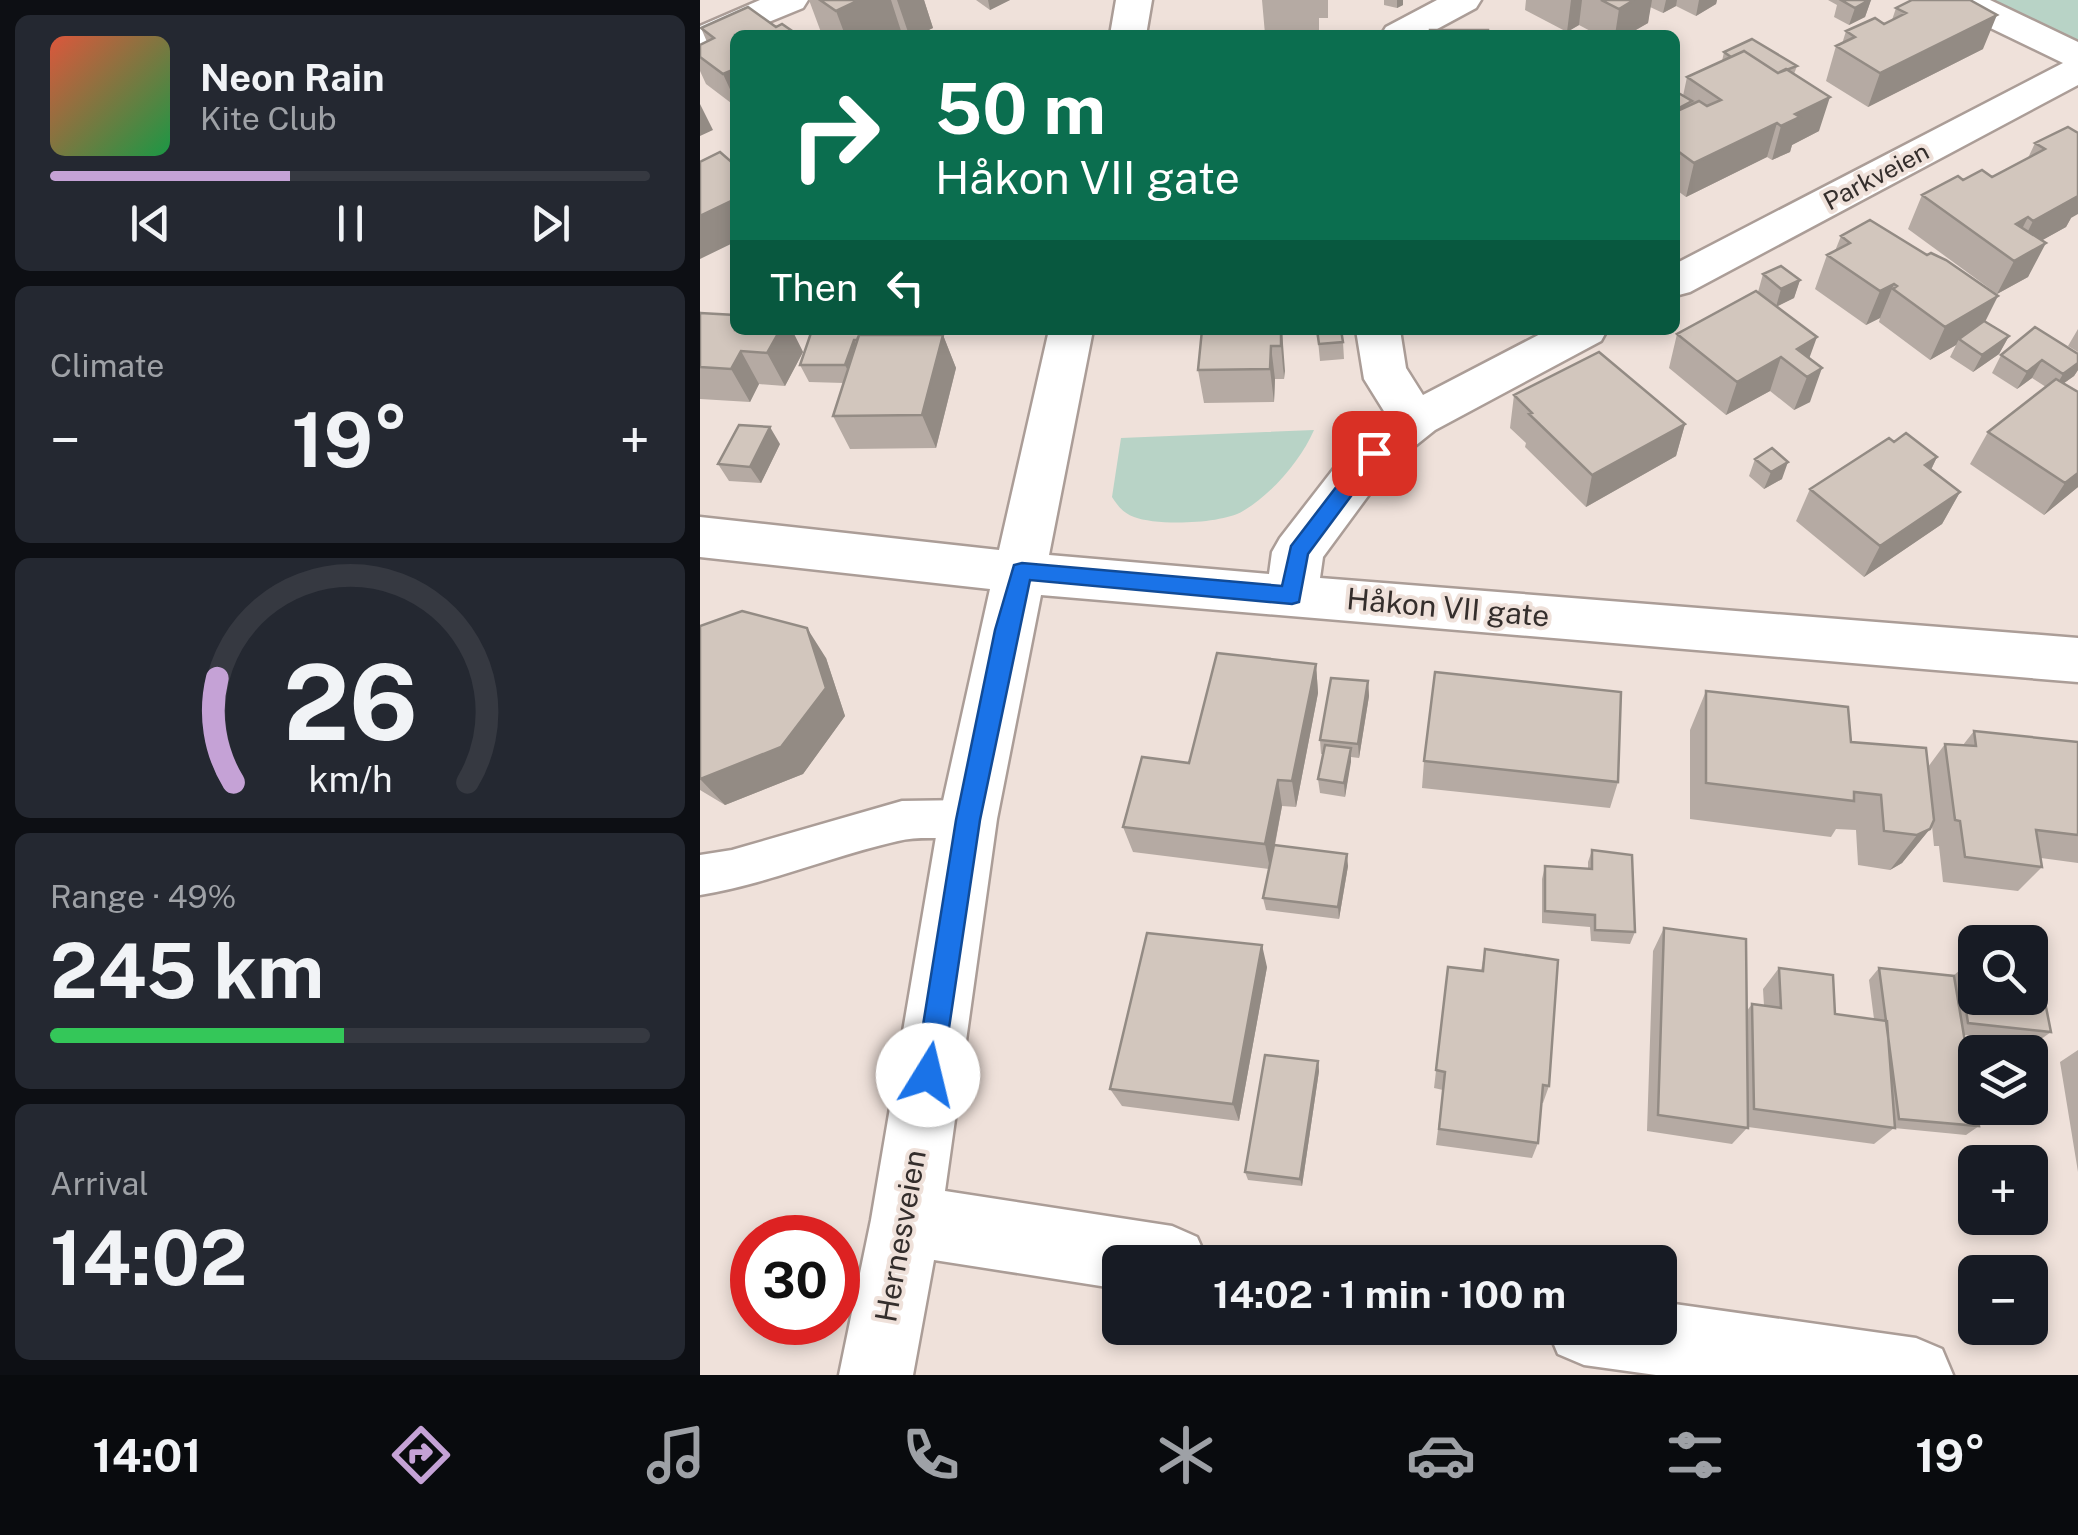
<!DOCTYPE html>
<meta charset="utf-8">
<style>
:root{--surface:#171b24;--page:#242831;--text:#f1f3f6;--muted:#9ea1a6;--line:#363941;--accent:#c5a2d6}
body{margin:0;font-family:"Public Sans",sans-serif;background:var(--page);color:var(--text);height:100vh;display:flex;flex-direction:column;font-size:38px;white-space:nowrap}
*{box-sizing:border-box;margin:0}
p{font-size:32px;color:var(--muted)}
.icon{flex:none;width:55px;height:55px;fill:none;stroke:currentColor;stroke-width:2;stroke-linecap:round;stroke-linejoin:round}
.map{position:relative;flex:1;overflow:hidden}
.side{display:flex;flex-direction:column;gap:15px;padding:15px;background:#0d0f14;width:700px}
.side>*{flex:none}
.banner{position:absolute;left:30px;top:30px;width:950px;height:305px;border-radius:15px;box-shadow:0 5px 15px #0003;background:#0b6e4f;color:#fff;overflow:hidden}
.tools{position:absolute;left:1258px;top:925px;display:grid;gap:20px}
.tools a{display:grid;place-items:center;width:90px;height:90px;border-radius:15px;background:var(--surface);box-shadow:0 5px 15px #0003;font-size:50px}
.speed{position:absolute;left:30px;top:1215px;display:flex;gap:20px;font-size:50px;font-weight:700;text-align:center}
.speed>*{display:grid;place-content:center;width:130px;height:130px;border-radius:50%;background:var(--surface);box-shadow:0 5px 15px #0003;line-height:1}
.speed .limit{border:15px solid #d22;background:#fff;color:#111}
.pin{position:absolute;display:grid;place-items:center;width:85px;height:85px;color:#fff;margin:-42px;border-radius:20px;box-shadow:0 5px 15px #0006}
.me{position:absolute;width:110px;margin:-55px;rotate:9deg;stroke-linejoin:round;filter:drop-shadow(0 0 8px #0008)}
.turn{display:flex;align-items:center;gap:35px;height:210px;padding:0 40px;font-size:45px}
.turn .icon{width:130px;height:130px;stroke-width:2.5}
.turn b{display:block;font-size:70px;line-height:85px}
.then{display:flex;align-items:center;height:95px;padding:0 40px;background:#0003;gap:20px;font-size:38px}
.big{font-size:75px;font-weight:700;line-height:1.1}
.side .widget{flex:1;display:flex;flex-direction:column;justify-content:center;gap:15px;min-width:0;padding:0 35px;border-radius:15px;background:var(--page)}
.side .dial{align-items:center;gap:0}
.dial svg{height:260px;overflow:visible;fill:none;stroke:var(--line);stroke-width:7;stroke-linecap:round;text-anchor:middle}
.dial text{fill:var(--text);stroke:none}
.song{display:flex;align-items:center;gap:30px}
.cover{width:120px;height:120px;border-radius:15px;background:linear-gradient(135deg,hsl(10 70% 55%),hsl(140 70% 35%))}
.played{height:10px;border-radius:5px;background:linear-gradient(90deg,var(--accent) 40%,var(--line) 40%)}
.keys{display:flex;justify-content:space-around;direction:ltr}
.heat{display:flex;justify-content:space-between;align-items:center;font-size:55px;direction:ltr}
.charge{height:15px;border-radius:8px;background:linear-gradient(90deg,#34c759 49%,var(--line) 0)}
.trip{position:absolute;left:402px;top:1245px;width:575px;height:100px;border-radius:15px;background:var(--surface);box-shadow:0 5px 15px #0003;font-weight:700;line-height:100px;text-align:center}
.menu{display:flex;height:160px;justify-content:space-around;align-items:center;background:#090b0e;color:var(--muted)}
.menu .icon{width:70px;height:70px}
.menu .on{color:var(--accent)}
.menu b{font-size:45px;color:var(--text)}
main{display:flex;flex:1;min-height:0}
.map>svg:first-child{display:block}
.green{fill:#b8d3c6}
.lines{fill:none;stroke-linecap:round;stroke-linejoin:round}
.lane-casing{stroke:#ab9d97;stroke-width:5}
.street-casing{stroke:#ab9d97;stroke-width:5}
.lane{fill:#fff;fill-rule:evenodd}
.street{fill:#fff;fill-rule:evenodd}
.wall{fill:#b5aaa3}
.shaded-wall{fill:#938b84}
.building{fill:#d2c6bd;stroke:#938b84;stroke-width:2.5}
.route{fill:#1a73e8;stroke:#114b97;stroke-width:2.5}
.labels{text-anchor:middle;stroke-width:8;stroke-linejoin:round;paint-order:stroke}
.far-street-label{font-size:25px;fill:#342e2c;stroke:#efe1da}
.street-label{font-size:30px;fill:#342e2c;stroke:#efe1da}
</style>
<main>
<section class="side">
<div class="widget">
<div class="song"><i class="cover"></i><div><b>Neon Rain</b><p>Kite Club</p></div></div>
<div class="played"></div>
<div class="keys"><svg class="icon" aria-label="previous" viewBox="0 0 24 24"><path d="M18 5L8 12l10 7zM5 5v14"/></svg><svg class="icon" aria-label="pause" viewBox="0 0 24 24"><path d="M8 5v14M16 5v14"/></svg><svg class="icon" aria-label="next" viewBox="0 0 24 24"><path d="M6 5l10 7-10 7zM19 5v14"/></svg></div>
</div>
<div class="widget"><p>Climate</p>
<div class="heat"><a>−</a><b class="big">19°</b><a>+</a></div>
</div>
<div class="widget dial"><svg viewBox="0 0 100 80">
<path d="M14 69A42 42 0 1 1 86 69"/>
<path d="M14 69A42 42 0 0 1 9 37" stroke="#c5a2d6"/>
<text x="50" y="56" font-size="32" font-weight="700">26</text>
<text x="50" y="72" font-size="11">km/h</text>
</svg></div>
<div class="widget"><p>Range · 49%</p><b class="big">245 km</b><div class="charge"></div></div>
<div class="widget"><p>Arrival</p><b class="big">14:02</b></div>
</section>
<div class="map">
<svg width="1378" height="1375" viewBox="0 0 1378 1375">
<rect width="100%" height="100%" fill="#efe1da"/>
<!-- green -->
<path class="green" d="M1294 0H1378V41Z
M614 430C601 460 572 494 543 511 522 524 457 526 434 517 423 513 418 506 412 497L421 438Z"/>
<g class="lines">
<defs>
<path id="lane" d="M268 800 283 805 289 819 283 833C255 843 226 834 198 841 131 856 68 884 0 895V855L32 850 202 801Z"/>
<path id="street" d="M60 0H108L103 8 0 50V26Z
M416 0H452L446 35H410Z
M737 0H781L776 8 726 35H681L686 27Z
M1244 0H1290L1378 42V85L990 292 975 296V264L1363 63 1249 8Z
M349 330H393L349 555 569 574 572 552 580 538 656 440 687 416 664 379 656 330H700L706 368 723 395 848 330H907L901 341 735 430 690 466 623 557 620 578 1378 638V682L341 595 297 819 245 1191 472 1226 497 1237 508 1262H420V1289L234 1260 213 1375H139L171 1220 239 819 290 589 0 557V517L299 550Z
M960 1302 1216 1338 1242 1349 1253 1375H956L884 1365 858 1354 847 1328H960Z"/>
</defs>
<!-- lane casing -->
<use href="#lane" class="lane-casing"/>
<!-- street casing -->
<use href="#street" class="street-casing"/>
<!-- lane -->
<use href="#lane" class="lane"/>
<!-- street -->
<use href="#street" class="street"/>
</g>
<!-- wall -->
<path class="wall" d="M109 0H224L233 28 218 35 202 34 200 35H122Z
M276 0H310L290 10Z
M562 0H628V18H619V33L565 34Z
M684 0H703V5L697 8 684 5Z
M826 0H1017L1016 4 996 16 976 6 963 13 950 7 948 23 927 35H894L896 34 879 25 867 32 825 10Z
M1128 0H1171L1165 17 1149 25 1134 17 1137 5Z
M1196 8 1283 49 1168 107 1126 81 1136 46 1142 44 1146 31 1184 24 1192 20Z
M76 27 98 35H35V106L6 84 0 71V45L7 42 1 28Z
M1024 52 1097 66 1094 74 1119 131 1092 145 1090 152 1072 160 1067 157 986 197 975 189V110L983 96 987 77 1022 61Z
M1368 127 1371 218 1366 227 1342 240 1328 277 1297 294 1208 229 1222 195 1263 180 1292 177 1328 158 1335 143Z
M1141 236 1309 336 1299 354 1273 372 1250 357 1256 345 1230 360 1179 322 1180 318 1166 325 1115 289 1127 255 1135 251Z
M1063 274 1100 280 1094 298 1077 306 1109 358 1110 402 1094 410 1070 391 1026 415 969 368 977 334 1058 292Z
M0 311 1 313 35 330H92L103 352 85 386 59 384 50 402 0 399Z
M1378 329V352L1368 346Z
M112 330H210L209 335H243L256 368 236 448 150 449 133 416 144 383 109 382 100 365Z
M582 330 584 379H575L574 402 504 403 498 370Z
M617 330 643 342 644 359 620 361Z
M1378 354V370L1374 376 1364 383 1378 487 1344 515 1270 464 1288 432 1346 387 1332 378 1317 389 1292 373 1301 355Z
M814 395 985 424 976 456 886 507 825 447 826 443 810 428Z
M1194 442 1237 457 1231 470 1260 492 1242 524 1164 577 1096 521 1110 489Z
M80 444 61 483 29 481 18 464Z
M1055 459 1082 479 1064 489 1049 476Z
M0 626 126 658 145 716 103 774 25 805 0 790Z
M616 664 618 693 596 807 582 806 575 845 648 866 639 919 566 910 563 898 569 869 433 852 423 827 489 763Z
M668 681 669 696 659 758 651 757 645 797 620 793 618 779 623 754H621L620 740Z
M1006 691 1151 742 1228 767 1245 744 1263 745 1274 731 1378 742V863L1341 858 1342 867 1318 891 1243 882 1239 846H1234L1232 826 1202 863 1190 870 1158 865 1156 830 1136 829 1131 837 990 819V730Z
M724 761 918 782 910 808 722 788Z
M892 850 935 932 930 944 891 941 890 927 842 923V879L845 866 888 869V862Z
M964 928 1046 1012 1052 1004 1064 1006 1063 989 1079 968 1135 1014 1174 1019 1169 980 1179 968 1253 976 1260 970 1351 1032 1337 1042 1264 1035 1279 1126 1266 1135 1194 1128 1174 1144 1048 1127 1032 1144 947 1131 953 951Z
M785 949 849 1086 843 1103H841L838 1143 832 1158 736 1145 743 1090 734 1088 748 967 781 971Z
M567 967 539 1121 422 1106 410 1089Z
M1378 1050V1172L1360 1062Z
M618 1061 619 1071 602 1186 548 1180 545 1172Z"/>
<!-- shaded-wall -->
<path class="shaded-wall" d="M159 0H191L202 34 200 35H145L136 11Z
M197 0H224L233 28 218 35H209Z
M288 0H310L290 10Z
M697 0H703V5L697 8Z
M871 0H882L879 25 867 32Z
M934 0H952L948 23 927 35H915L919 9Z
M966 0H977L976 6 963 13Z
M999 0H1017L1016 4 996 16Z
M1171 0 1165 17 1149 25 1155 8Z
M1297 15 1283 49 1168 107 1180 73Z
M35 69V100L23 74Z
M1130 97 1119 131 1092 145 1090 152 1072 160 1081 126 1095 114Z
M0 104 13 130 0 136Z
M1077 123 1067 157 986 197 994 163Z
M1378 192V214L1371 218 1366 227 1316 255 1333 221Z
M35 199V242L0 259V216Z
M1328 217 1311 251 1316 224Z
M1346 243 1328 277 1297 294 1314 261Z
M1100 280 1094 298 1076 307 1081 289Z
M1194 284 1180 318 1166 325 1180 291Z
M1298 296 1281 330 1259 339 1256 345 1230 360 1245 327Z
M80 330H92L103 352 85 386 67 353Z
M198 330H210L202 357 195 340Z
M582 330 585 371 584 379 581 346Z
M243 335 256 368 236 448 222 415Z
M1309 336 1299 354 1273 372 1282 355Z
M1117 337 1105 370 1097 349Z
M154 340 162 357 154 383 145 365Z
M571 346 575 379 574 402 570 369Z
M41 351 59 384 50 402 31 369Z
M1081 357 1070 391 1026 415 1037 382Z
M1342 360 1332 378 1317 389 1327 372Z
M1378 363V370L1374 376 1353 391 1363 374Z
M1122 368 1110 402 1094 410 1107 377Z
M985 424 976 456 886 507 892 475Z
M70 427 80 444 61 483 50 467Z
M1237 457 1221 490 1225 465Z
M1088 462 1082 479 1064 489 1071 472Z
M1378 473V487L1344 515 1365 483Z
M1260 492 1242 524 1164 577 1180 546Z
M107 628 126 658 145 716 103 774 25 805 0 779Z
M616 664 618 693 596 807 592 781Z
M668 681 669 696 659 758 658 744Z
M651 748V762L645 797 644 783Z
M578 780 582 806 570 869 565 844Z
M1230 829 1202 863 1190 870 1217 835Z
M647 854 648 866 639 919 638 907Z
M562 945 567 967 539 1121 533 1104Z
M618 1061 619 1071 602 1186 600 1179Z"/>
<!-- building -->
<path class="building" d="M120 0H159L136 11Z
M901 0H934L919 9Z
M1141 0H1169L1155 8Z
M1212 0H1270L1297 15 1180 73 1136 46 1155 37 1146 31 1175 18 1184 24 1206 13 1196 8Z
M48 7 76 27 82 24 98 35H35V69L23 74 0 57V45L14 38 1 28Z
M730 30H788V35H730Z
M1052 39 1097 66 1078 73 1044 51 1031 57 1024 52Z
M1044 51 1078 73 1086 69 1130 97 1095 114 1100 117 1081 126 1077 123 994 163 975 149V112L999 101 1007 106 1021 100 987 77Z
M975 91 992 101 975 110Z
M1368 127 1378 133V196L1333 221 1328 217 1316 224 1346 243 1314 261 1222 195 1258 176 1263 180 1282 170 1292 177 1345 149 1335 143Z
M20 152 35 165V199L0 216V162Z
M1170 220 1227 255 1231 253 1246 260 1298 296 1245 327 1193 289 1197 286 1194 284 1180 291 1127 255 1150 243 1141 236Z
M1081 266 1100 280 1081 289 1063 274Z
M1056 291 1117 337 1097 349 1122 368 1107 377 1081 357 1037 382 977 334Z
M0 313 35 315V330H80L67 353 41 351 31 369 0 367Z
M1284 321 1309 336 1282 355 1259 339Z
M1335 327 1378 354V363L1363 374 1342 360 1327 372 1301 355Z
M112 330H198L196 335H159L157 340H154L145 365H100Z
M502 330H581V346H571L570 369 498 370Z
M617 330H641L643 342 619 344Z
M159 335H243L222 415 133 416Z
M899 352 985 424 892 475 829 414 832 413 814 395Z
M1356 379 1378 392V473L1365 483 1288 432Z
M39 425 70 427 50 467 18 464Z
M1206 433 1237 457 1225 465 1260 492 1180 546 1110 489 1189 438 1194 442Z
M1072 448 1088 462 1071 472 1055 459Z
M42 611 107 628 126 688 81 747 0 779V626Z
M517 653 616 664 592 781 578 780 565 844 423 827 442 757 489 763Z
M735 672 921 692 918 782 724 761Z
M631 678 668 681 658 744 620 740Z
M1006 691 1148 707 1151 742 1226 748 1234 820 1230 829 1217 835 1184 831 1181 795 1154 792V801L1006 783Z
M1274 731 1378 742V835L1336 830 1342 867 1265 857 1260 821 1255 820 1245 744 1276 746Z
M625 745 651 748 644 783 618 779Z
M574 845 647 854 638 907 563 898Z
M892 850 932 855 935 932 895 930V915L845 911V866L892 869Z
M964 928 1046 939 1048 1128 958 1115Z
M447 933 562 945 533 1104 410 1089Z
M785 949 858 960 849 1086 843 1085 838 1143 739 1129 745 1072 736 1070 748 967 783 971Z
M1079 968 1133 975 1135 1014 1187 1021 1195 1128 1054 1109 1052 1004 1081 1008Z
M1179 968 1254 976 1279 1126 1199 1119Z
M1260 970 1275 971V998H1330V976L1340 977 1351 1032 1268 1023Z
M565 1055 618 1061 600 1179 545 1172Z"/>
<!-- route -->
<path class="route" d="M674 446 683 453 608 554 599 602 592 604 330 580 280 820 242 1075 238 1084 228 1088 219 1084 215 1075 256 820 295 630 314 565 322 563 582 586 591 546 666 448Z"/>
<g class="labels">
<!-- far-street labels -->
<g class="far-street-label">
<text transform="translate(1176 176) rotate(-28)" y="9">Parkveien</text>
</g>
<!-- street labels -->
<g class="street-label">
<text transform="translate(748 608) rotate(5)" y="10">Håkon VII gate</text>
<text transform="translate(201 1236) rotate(-80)" y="10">Hernesveien</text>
</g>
</g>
</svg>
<div class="tools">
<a><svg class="icon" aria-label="search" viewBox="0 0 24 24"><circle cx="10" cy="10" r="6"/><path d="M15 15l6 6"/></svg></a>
<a><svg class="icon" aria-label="layers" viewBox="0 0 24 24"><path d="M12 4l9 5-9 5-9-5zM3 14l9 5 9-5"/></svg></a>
<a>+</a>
<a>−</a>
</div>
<div class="speed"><div class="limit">30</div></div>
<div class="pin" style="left:674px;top:453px;background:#d93025"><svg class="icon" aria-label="arrive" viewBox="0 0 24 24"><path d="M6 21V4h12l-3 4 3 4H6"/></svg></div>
<svg class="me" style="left:228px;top:1075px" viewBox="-20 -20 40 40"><circle r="19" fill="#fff"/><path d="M0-13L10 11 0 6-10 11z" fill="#1a73e8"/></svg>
<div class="trip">14:02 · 1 min · 100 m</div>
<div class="banner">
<div class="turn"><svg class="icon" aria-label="right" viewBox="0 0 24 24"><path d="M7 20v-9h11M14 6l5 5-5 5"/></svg><div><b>50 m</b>Håkon VII gate</div></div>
<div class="then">Then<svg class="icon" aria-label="left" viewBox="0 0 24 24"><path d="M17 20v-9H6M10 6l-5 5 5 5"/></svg></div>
</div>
</div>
</main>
<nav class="menu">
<b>14:01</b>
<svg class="icon on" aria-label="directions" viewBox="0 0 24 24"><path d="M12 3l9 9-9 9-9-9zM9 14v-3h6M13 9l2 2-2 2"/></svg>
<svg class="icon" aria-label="music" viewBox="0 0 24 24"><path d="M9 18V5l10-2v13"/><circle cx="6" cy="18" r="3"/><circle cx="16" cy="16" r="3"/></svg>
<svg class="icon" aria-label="phone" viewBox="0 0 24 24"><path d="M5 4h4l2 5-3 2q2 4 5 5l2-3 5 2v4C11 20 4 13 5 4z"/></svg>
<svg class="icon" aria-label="climate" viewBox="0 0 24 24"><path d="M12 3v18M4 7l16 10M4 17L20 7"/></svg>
<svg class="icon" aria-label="car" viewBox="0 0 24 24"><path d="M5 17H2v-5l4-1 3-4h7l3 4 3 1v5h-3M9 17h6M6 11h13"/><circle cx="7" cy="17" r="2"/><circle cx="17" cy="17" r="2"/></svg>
<svg class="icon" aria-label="filters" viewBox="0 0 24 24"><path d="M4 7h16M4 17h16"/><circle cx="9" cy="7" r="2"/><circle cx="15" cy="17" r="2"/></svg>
<b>19°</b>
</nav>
